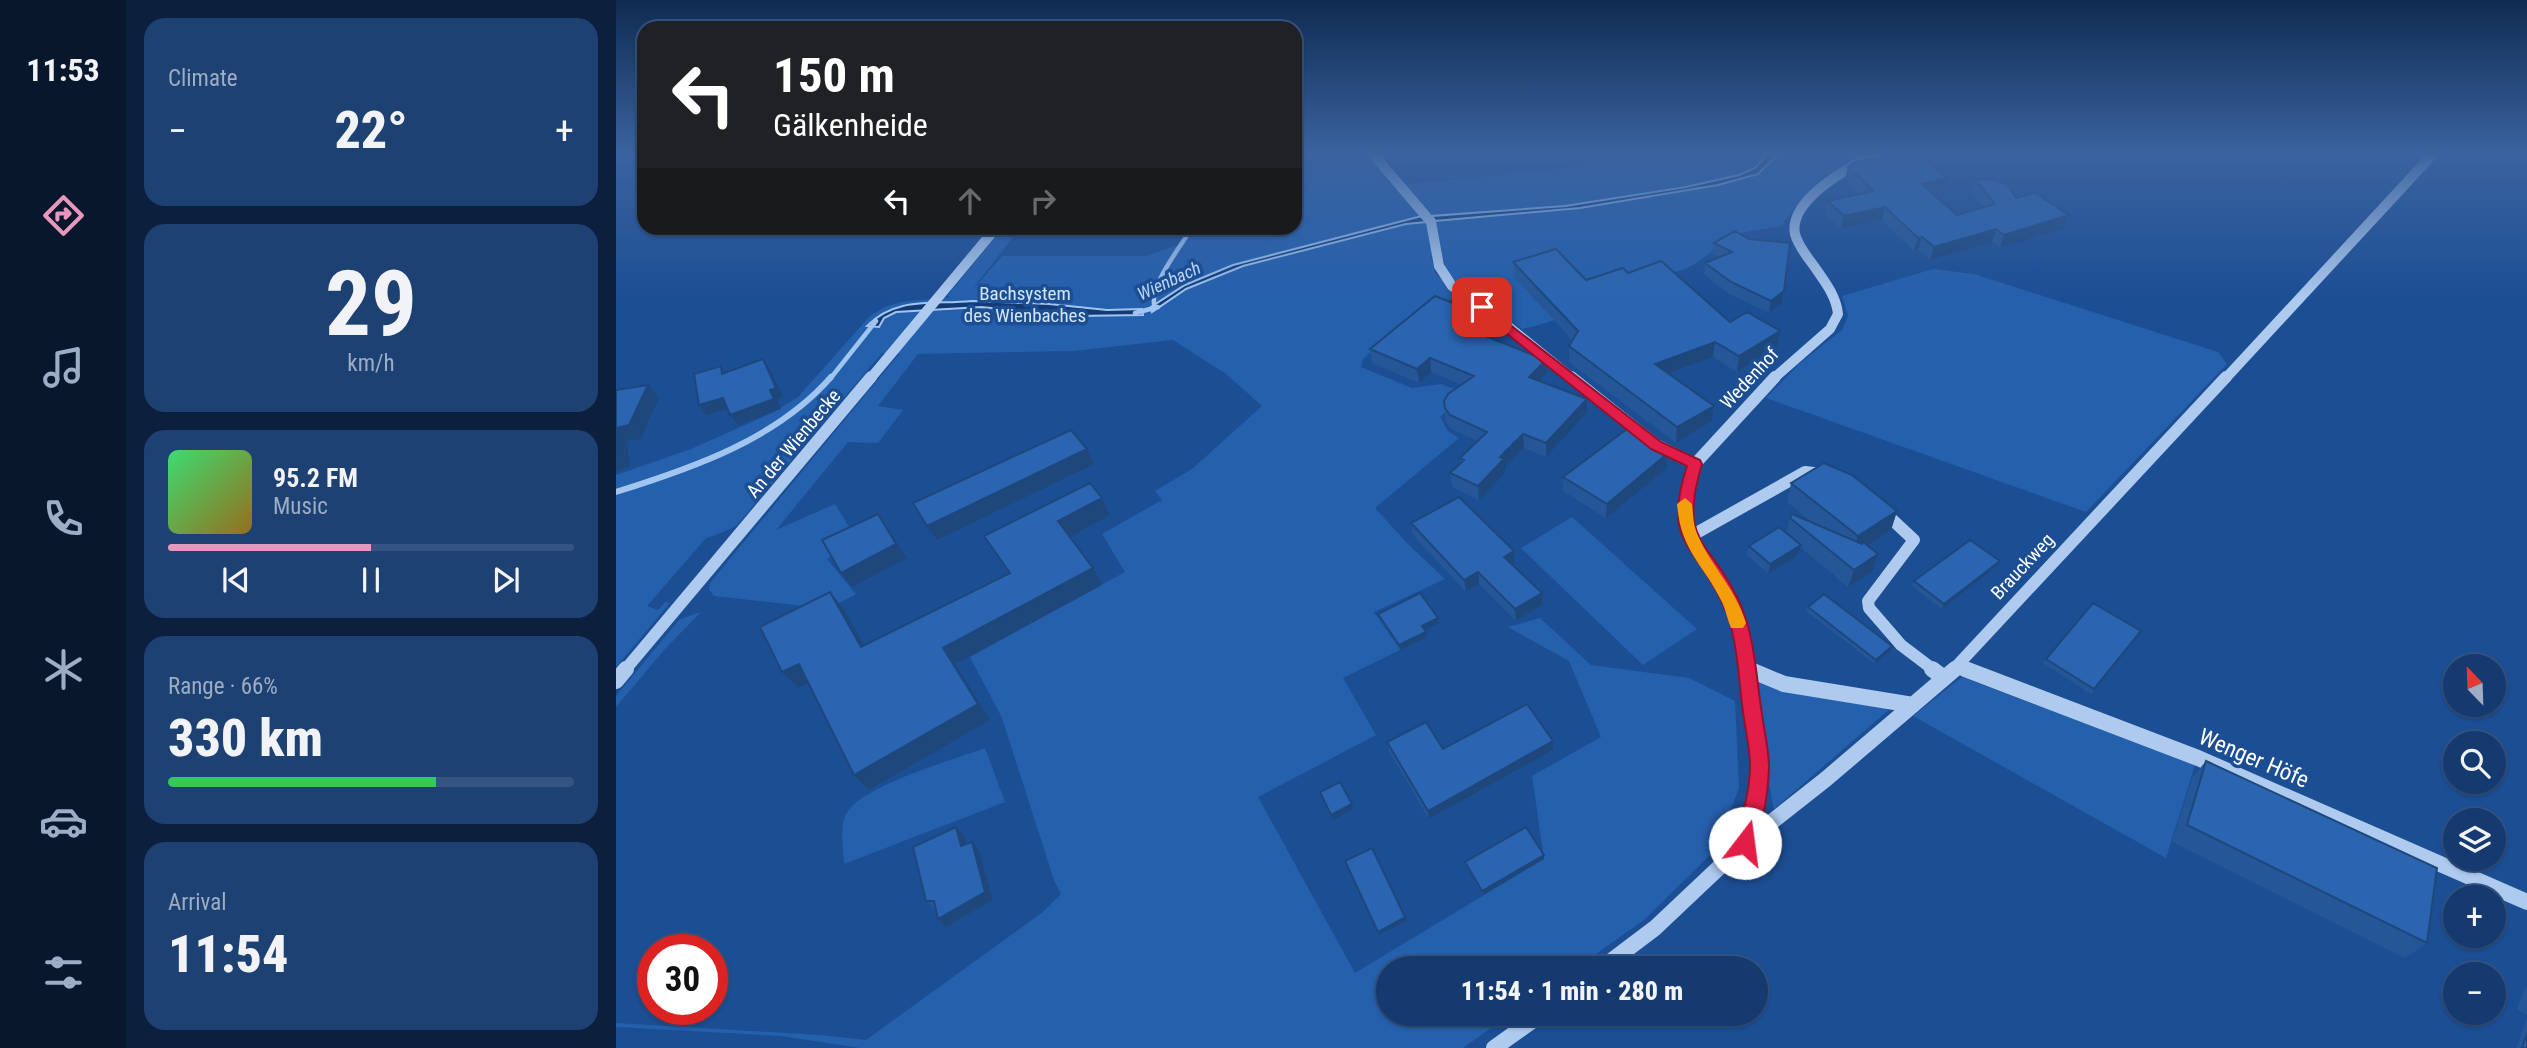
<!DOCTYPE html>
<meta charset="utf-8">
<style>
:root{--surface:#153a6f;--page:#1e4174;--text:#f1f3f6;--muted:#9dadc3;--line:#345482;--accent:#e797bd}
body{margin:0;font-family:"Roboto Condensed",sans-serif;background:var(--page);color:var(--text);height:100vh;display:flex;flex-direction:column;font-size:26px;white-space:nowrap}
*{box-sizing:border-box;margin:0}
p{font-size:23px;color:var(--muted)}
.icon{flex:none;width:38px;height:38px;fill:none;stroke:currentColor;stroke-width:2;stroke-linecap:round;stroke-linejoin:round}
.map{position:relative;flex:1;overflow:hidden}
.panel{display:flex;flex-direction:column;gap:18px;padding:18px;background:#0c203d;width:490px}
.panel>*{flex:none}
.hud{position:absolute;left:21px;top:21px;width:665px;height:214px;border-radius:21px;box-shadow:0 2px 5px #0004,0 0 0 2px var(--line);background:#202124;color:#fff;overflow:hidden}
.needle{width:46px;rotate:337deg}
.controls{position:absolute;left:1827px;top:654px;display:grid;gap:14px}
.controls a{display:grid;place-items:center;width:63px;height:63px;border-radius:50%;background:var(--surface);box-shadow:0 2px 5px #0004,0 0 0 2px var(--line);font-size:35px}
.speed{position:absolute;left:21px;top:934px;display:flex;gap:14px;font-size:35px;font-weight:700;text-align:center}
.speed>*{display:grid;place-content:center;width:91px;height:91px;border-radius:50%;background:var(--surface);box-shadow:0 2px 5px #0004,0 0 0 2px var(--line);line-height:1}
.speed .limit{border:10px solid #d22;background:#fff;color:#111}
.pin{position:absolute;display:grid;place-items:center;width:60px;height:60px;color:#fff;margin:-30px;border-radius:14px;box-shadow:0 4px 10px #0006}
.me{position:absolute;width:77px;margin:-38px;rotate:15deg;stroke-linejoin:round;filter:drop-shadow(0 0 5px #0008)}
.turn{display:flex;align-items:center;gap:24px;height:147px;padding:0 21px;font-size:32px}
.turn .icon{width:91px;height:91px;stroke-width:2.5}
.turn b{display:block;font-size:49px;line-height:60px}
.lanes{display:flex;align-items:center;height:66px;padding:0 21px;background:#0003;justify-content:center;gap:35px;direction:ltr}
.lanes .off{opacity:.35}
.big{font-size:52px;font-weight:800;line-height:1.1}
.panel .tile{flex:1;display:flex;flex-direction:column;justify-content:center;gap:10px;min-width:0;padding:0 24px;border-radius:21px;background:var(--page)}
.panel .dial{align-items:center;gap:0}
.dial b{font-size:91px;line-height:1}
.song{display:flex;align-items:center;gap:21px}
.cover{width:84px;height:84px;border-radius:10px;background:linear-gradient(135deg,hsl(140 70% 55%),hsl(40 70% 35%))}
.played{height:7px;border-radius:4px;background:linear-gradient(90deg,var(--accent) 50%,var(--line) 50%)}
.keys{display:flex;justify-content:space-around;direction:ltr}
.heat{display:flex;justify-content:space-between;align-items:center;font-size:38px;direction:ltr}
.charge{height:10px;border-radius:5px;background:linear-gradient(90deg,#34c759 66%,var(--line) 0)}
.trip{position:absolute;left:760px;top:956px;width:392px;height:70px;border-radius:35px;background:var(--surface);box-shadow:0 2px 5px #0004,0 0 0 2px var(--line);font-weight:800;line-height:70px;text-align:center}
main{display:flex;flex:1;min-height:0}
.menu{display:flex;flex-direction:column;width:126px;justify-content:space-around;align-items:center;background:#08172c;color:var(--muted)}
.menu .icon{width:49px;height:49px}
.menu .active{color:var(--accent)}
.menu b{font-size:32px;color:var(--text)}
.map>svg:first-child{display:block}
.green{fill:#2560ad}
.water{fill:#133a72;stroke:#a1c5f1;stroke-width:2}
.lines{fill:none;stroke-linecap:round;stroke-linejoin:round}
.stream-far1{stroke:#a1c5f1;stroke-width:4.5}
.stream{stroke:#a1c5f1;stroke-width:6}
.minor-far2{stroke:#aecaef;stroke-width:10}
.minor-far1{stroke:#aecaef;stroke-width:12}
.minor{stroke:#aecaef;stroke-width:16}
.wall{fill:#255798}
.shaded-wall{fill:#1e477c}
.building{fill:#2b65b1;stroke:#1e477c;stroke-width:2}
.route{fill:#e11d48;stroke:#92132f;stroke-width:2}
.slow{fill:#f59e0b}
.labels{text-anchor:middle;stroke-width:7;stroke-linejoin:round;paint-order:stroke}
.far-water-label{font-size:18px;font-style:italic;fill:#bad4f6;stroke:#1c4e94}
.park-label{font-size:19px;fill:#d4e5fa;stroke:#1c4e94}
.street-label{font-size:19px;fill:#fff;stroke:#1c4e94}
.near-street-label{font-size:23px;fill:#fff;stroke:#1c4e94}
</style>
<main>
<nav class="menu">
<b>11:53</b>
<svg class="icon active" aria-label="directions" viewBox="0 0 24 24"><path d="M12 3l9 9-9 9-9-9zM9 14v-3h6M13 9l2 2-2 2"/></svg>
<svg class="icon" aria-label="music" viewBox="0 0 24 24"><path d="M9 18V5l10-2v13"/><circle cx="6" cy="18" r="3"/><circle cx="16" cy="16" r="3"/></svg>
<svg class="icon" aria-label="phone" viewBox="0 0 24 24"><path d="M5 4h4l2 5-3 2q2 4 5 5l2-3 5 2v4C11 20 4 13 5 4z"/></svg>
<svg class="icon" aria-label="climate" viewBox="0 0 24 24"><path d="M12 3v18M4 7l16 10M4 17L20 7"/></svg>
<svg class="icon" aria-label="car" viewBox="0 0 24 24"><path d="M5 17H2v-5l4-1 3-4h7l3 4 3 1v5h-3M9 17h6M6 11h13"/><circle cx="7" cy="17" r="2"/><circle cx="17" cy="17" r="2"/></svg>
<svg class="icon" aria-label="filters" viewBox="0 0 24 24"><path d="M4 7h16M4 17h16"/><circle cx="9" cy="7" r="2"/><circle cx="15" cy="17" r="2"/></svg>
</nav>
<section class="panel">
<div class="tile"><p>Climate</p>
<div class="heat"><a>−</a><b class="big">22°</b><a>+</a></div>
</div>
<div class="tile dial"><b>29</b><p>km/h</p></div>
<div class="tile">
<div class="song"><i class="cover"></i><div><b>95.2 FM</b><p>Music</p></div></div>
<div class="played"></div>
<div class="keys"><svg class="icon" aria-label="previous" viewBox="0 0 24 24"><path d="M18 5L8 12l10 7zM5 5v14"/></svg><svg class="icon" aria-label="pause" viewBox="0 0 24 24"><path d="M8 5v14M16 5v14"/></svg><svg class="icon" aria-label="next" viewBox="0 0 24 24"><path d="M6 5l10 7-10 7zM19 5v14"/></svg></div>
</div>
<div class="tile"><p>Range · 66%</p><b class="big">330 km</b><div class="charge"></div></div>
<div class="tile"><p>Arrival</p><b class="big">11:54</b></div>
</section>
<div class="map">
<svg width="1911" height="1048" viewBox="0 0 1911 1048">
<rect width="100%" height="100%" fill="#1c4e94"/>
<!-- green -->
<path class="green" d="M679 153H749L775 186 972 166 936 153H1251L1206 177 1168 221 1166 226 1112 235C1106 243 1084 262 1075 266 1064 272 1051 273 1039 278 995 297 953 319 906 329L836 279 830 272 826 254 815 256 819 273 840 294C831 307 823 301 811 306 797 313 761 347 747 359L745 367 796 388 825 384 852 394 824 417 832 431 843 438 759 508 791 543 829 579 758 612 784 650 727 678 760 735 642 797 739 973 928 859 916 776 985 737 953 661 892 627 924 618 975 665 1073 678 1119 701 1123 788 1100 849 1028 920 960 968H772V1013H896L847 1048H244L166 1036 0 1027V1023L205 1035 250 1040 427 912 445 894 438 880 386 718 354 657 509 572 486 534 546 500 539 491 576 469 646 406 610 374 557 340 458 351 302 354 262 406 287 410 262 443 232 442 160 530 219 504 240 538 211 559 240 594 218 606 197 607 98 596 93 589 94 583 283 354 266 353 120 526C112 530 101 535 90 538L31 606 42 610 49 602 54 603 0 667V475L75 449 158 412 182 397 254 316 269 307 285 302 335 297 331 296 387 228H404L353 294 386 256H530L570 242 578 228H679Z
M1317 269 1358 274 1602 352 1611 364 1470 512 1150 398 1184 363 1226 330 1232 316 1226 296Z
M956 517 1081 629 1027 665 905 548Z
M85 612 49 649 0 707V696L64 619Z
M1132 677 1276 707 1158 809Z
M1346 677 1579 765 1550 858 1297 716Z
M369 748 389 802 228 864C228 849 222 824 232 811 251 784 337 760 369 748Z"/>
<!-- water -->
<path class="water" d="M1152 153H1163L1142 174 1102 185 964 208 819 221 816 216 949 206 1070 187 1123 175 1139 168Z
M806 216 811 222 790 224 627 266 570 289 536 312 535 307 569 285 617 265Z
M356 301 433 304 491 310 526 309 527 315 458 316 365 307 280 312 268 318 263 327 251 326C280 296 318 305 356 301Z"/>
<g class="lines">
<!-- stream-far1 -->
<path class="stream-far1" d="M539 308C531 288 565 246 576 228
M519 313 542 307
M214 379 260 321"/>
<!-- stream -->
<path class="stream" d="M0 492C77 468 161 439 215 377"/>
<!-- minor-far2 -->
<path class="minor-far2" d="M756 153 815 222 823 266 836 286 888 323 957 379
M254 379 380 228
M1157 379 1214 329 1222 314C1220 295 1208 281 1198 266 1191 257 1182 245 1179 234 1172 199 1234 168 1258 153
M1609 379 1818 153"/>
<!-- minor-far1 -->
<path class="minor-far1" d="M955 377 1040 445 1079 464
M1267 511 1298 540 1252 601 1253 608 1285 645 1318 670
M1075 536 1189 472 1207 474
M1342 666 1354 670
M1130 668 1136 670
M9 670 255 377
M1131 670 1124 631 1116 608 1074 533 1070 513 1071 490 1079 464 1159 377
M1337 670 1610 377"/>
<!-- minor -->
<path class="minor" d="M1132 669 1168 684 1297 705
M1316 669 1328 678
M1349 669 1582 758 1911 902
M0 681 10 669
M1129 843 1144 774 1131 669
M986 968 1039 928 1129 843 1210 779 1339 669
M878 1048 927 1013"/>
</g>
<!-- wall -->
<path class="wall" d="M1232 167 1328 191 1317 193 1341 215 1367 207 1356 193 1360 180 1400 198 1453 215 1448 228 1384 248 1376 242 1314 260 1302 250 1298 251 1266 220 1225 229 1209 214 1212 201 1245 194 1229 179Z
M1119 231 1168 291 1166 303 1153 313 1113 294 1088 274 1089 263 1103 257 1097 254 1098 243Z
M897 262 970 280 1012 273 1114 322 1161 347 1121 372 1097 357 1053 374 1098 406 1096 421 1060 443 953 362V346L957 341 898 277Z
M865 314 866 327 861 332 931 373 923 381 971 399V413L930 457 908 448 889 467V473L863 500 836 487 834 473 844 463V458L862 441 835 429 830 422 828 401 846 385 815 372 803 383 756 363 754 349Z
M1050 469 990 518 947 491V477Z
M1175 483 1281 511 1275 530 1251 546 1262 554 1256 572 1232 587 1184 547 1182 555 1152 574 1131 555 1133 546 1170 533 1174 518 1196 522 1171 502Z
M486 498 494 515 453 536 477 568 486 585 339 664 374 720 253 790 192 683 182 688 166 672 228 609 248 645 393 574 368 536Z
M795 523 898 551 899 563 896 564 926 593V605L900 621 863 584 850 592 797 535Z
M1384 561 1381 566 1326 609 1296 586 1298 581Z
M1192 607 1274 651 1259 664 1190 611Z
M762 614 823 623 808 630 811 637 784 650 763 618Z
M1521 636 1475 694 1427 663 1430 659Z
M937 741V750L813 819 773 751 771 742 827 749Z
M1590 761 1811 943 1789 958 1556 842 1576 778Z
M340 827 348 835 350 844 363 850 377 900 330 927 322 919 320 909H318L310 901Z
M928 859 867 895 850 866 849 862Z
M1911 987V1015L1901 1009 1909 988Z
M1911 1018V1048H1900Z"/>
<!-- shaded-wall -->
<path class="shaded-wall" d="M1331 178 1328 191 1302 196 1306 184Z
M1269 207 1266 220 1225 229 1228 216Z
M1453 215 1448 228 1384 248 1388 235Z
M1380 229 1376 242 1314 260 1318 247Z
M1306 237 1302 250 1298 251 1302 238Z
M1168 291 1166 303 1153 313 1155 301Z
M865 314 866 327 850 341 849 328Z
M1164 331 1161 347 1121 372 1123 356Z
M1099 342 1097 357 1038 379 1039 364Z
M814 358 815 372 803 383 801 369Z
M147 359 154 369 167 397 161 400 165 409 122 425 114 415 154 390Z
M930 360 931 373 914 391 913 377Z
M32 385 43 398 24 439 11 441 14 466 0 471V428Z
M107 398 115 408 91 415 83 405Z
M971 399V413L930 457V443Z
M1098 406 1096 421 1060 443 1061 427Z
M907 434 908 448 889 467V473L863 500 862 486 884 457Z
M471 449 478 464 321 540 311 526Z
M1051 454 1050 469 990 518 991 504Z
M486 498 494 515 451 538 442 521Z
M1281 511 1275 530 1237 555 1242 536Z
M262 514 291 558 236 587 225 573Z
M1185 545 1182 555 1152 574 1154 564Z
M898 551 899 563 889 569 888 557Z
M1262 554 1256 572 1232 587 1238 570Z
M1384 561 1381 566 1326 609 1328 604Z
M477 568 486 585 339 664 374 720 253 790 238 775 327 648Z
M862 572 863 584 850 592 848 580Z
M214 592 228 609 258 663 245 647Z
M926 593V605L900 621 899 609Z
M822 618 823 623 807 631 806 626Z
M810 632 811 637 784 650 783 645Z
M1276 646 1274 651 1259 664 1260 660Z
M183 664 198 680 182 688 166 672Z
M937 741V750L813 819 812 811Z
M736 804 737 809 717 820 715 815Z
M340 827 348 835 353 855 345 846Z
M356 842 363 850 377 900 330 927 322 919Z
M928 855V859L867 895 866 891Z
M789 917 791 921 763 935 762 932Z"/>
<!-- building -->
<path class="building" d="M1287 153H1301L1331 178 1306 184 1341 215 1379 204 1360 180 1374 179 1391 184 1400 198 1419 193 1453 215 1388 235 1380 229 1318 247 1306 237 1302 238 1269 207 1228 216 1212 201 1258 191 1232 167 1239 162Z
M1119 231 1133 239 1174 243 1168 291 1155 301 1115 282 1089 263 1116 252 1098 243Z
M940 249 970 280 1007 268 1012 273 1045 261 1114 322 1131 312 1164 331 1123 356 1099 342 1039 364 1098 406 1061 427 953 346 962 331 897 262Z
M819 296 865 314 849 328 930 360 913 377 971 399 930 443 907 434 884 457 888 459 862 486 834 473 848 460 844 458 871 432 834 415 829 408 828 401 832 394 858 376 814 358 801 369 754 349Z
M147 359 160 388 154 390 158 399 114 415 107 398 83 405 78 374 105 366 106 374Z
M32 385 13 425 0 428V390Z
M1011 429 1051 454 991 504 947 477Z
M455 430 471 449 311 526 297 503Z
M0 434 2 453H0Z
M1208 463 1236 475 1281 511 1242 536 1175 483Z
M474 483 486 498 442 521 477 568 327 648 362 704 238 775 183 664 166 672 144 627 214 592 245 647 394 573 368 536Z
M843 497 898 551 888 557 926 593 899 609 862 572 848 580 795 523Z
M262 514 280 544 225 573 206 540Z
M1176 514 1246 544 1247 542 1262 554 1238 570 1174 518Z
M1163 527 1185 545 1154 564 1133 546Z
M1354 540 1384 561 1328 604 1298 581Z
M804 593 822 618 806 626 810 632 783 645 762 614Z
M1208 594 1276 646 1260 660 1192 607Z
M1477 603 1525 631 1478 689 1430 659Z
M911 704 937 741 812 811 771 742 810 722 827 749Z
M1590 761 1821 868 1811 943 1571 825Z
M724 782 736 804 715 815 704 792Z
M340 827 345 846 356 842 369 892 322 919 318 901H310L297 847Z
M910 827 928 855 866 891 849 862Z
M756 848 789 917 762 932 729 861Z
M1911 1034V1048H1906Z"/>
<!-- sky -->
<linearGradient id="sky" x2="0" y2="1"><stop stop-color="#0f2b51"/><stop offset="0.51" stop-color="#3a639f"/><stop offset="1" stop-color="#3a639f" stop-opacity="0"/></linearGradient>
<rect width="1911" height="300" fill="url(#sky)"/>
<!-- route -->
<path class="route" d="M866 303 1045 442 1084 460 1086 464C1062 544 1092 537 1122 599 1139 634 1140 677 1146 714 1148 731 1153 750 1153 767 1152 795 1147 824 1136 850L1129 853 1121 850 1118 843C1126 817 1134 792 1134 765 1134 748 1129 729 1127 712 1122 677 1122 635 1106 602 1077 541 1046 543 1071 466L1035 449 861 310V305Z"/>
<!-- slow -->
<path class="slow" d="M1069 498 1076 504C1077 512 1077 523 1080 531 1093 564 1119 587 1130 623L1127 628H1115C1111 619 1110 610 1106 602 1087 563 1065 552 1061 504Z"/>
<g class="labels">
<!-- far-water labels -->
<g class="far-water-label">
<text transform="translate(553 281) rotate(-25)" y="6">Wienbach</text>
</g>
<!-- park labels -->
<g class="park-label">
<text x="409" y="300">Bachsystem<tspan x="409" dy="22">des Wienbaches</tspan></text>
</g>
<!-- street labels -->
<g class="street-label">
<text transform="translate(1133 378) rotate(-47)" y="7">Wedenhof</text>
<text transform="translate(177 443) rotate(-50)" y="7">An der Wienbecke</text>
<text transform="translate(1406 566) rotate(-47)" y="7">Brauckweg</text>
</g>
<!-- near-street labels -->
<g class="near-street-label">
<text transform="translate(1638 758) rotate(23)" y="8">Wenger Höfe</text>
</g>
</g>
</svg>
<div class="controls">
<a><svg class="needle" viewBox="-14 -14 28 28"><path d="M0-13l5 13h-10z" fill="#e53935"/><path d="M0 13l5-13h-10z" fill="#9dadc3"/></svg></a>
<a><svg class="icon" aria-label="search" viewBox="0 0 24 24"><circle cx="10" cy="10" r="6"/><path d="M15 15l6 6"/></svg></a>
<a><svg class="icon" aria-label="layers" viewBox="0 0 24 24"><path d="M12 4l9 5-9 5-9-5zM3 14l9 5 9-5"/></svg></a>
<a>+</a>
<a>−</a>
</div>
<div class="speed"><div class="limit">30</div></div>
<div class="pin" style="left:866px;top:307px;background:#d93025"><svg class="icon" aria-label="arrive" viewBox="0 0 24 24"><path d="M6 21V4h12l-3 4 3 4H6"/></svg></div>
<svg class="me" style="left:1129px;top:843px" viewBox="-20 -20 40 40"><circle r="19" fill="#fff"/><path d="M0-13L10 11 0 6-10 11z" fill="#e11d48"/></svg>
<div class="trip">11:54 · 1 min · 280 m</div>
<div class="hud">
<div class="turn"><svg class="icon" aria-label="left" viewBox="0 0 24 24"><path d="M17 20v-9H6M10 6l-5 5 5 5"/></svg><div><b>150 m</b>Gälkenheide</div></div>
<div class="lanes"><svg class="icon" aria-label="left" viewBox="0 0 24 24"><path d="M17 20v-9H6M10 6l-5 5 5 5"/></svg><svg class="icon off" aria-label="ahead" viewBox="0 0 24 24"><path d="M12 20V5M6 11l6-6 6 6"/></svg><svg class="icon off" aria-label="right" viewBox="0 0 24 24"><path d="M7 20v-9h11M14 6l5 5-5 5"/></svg></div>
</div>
</div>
</main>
